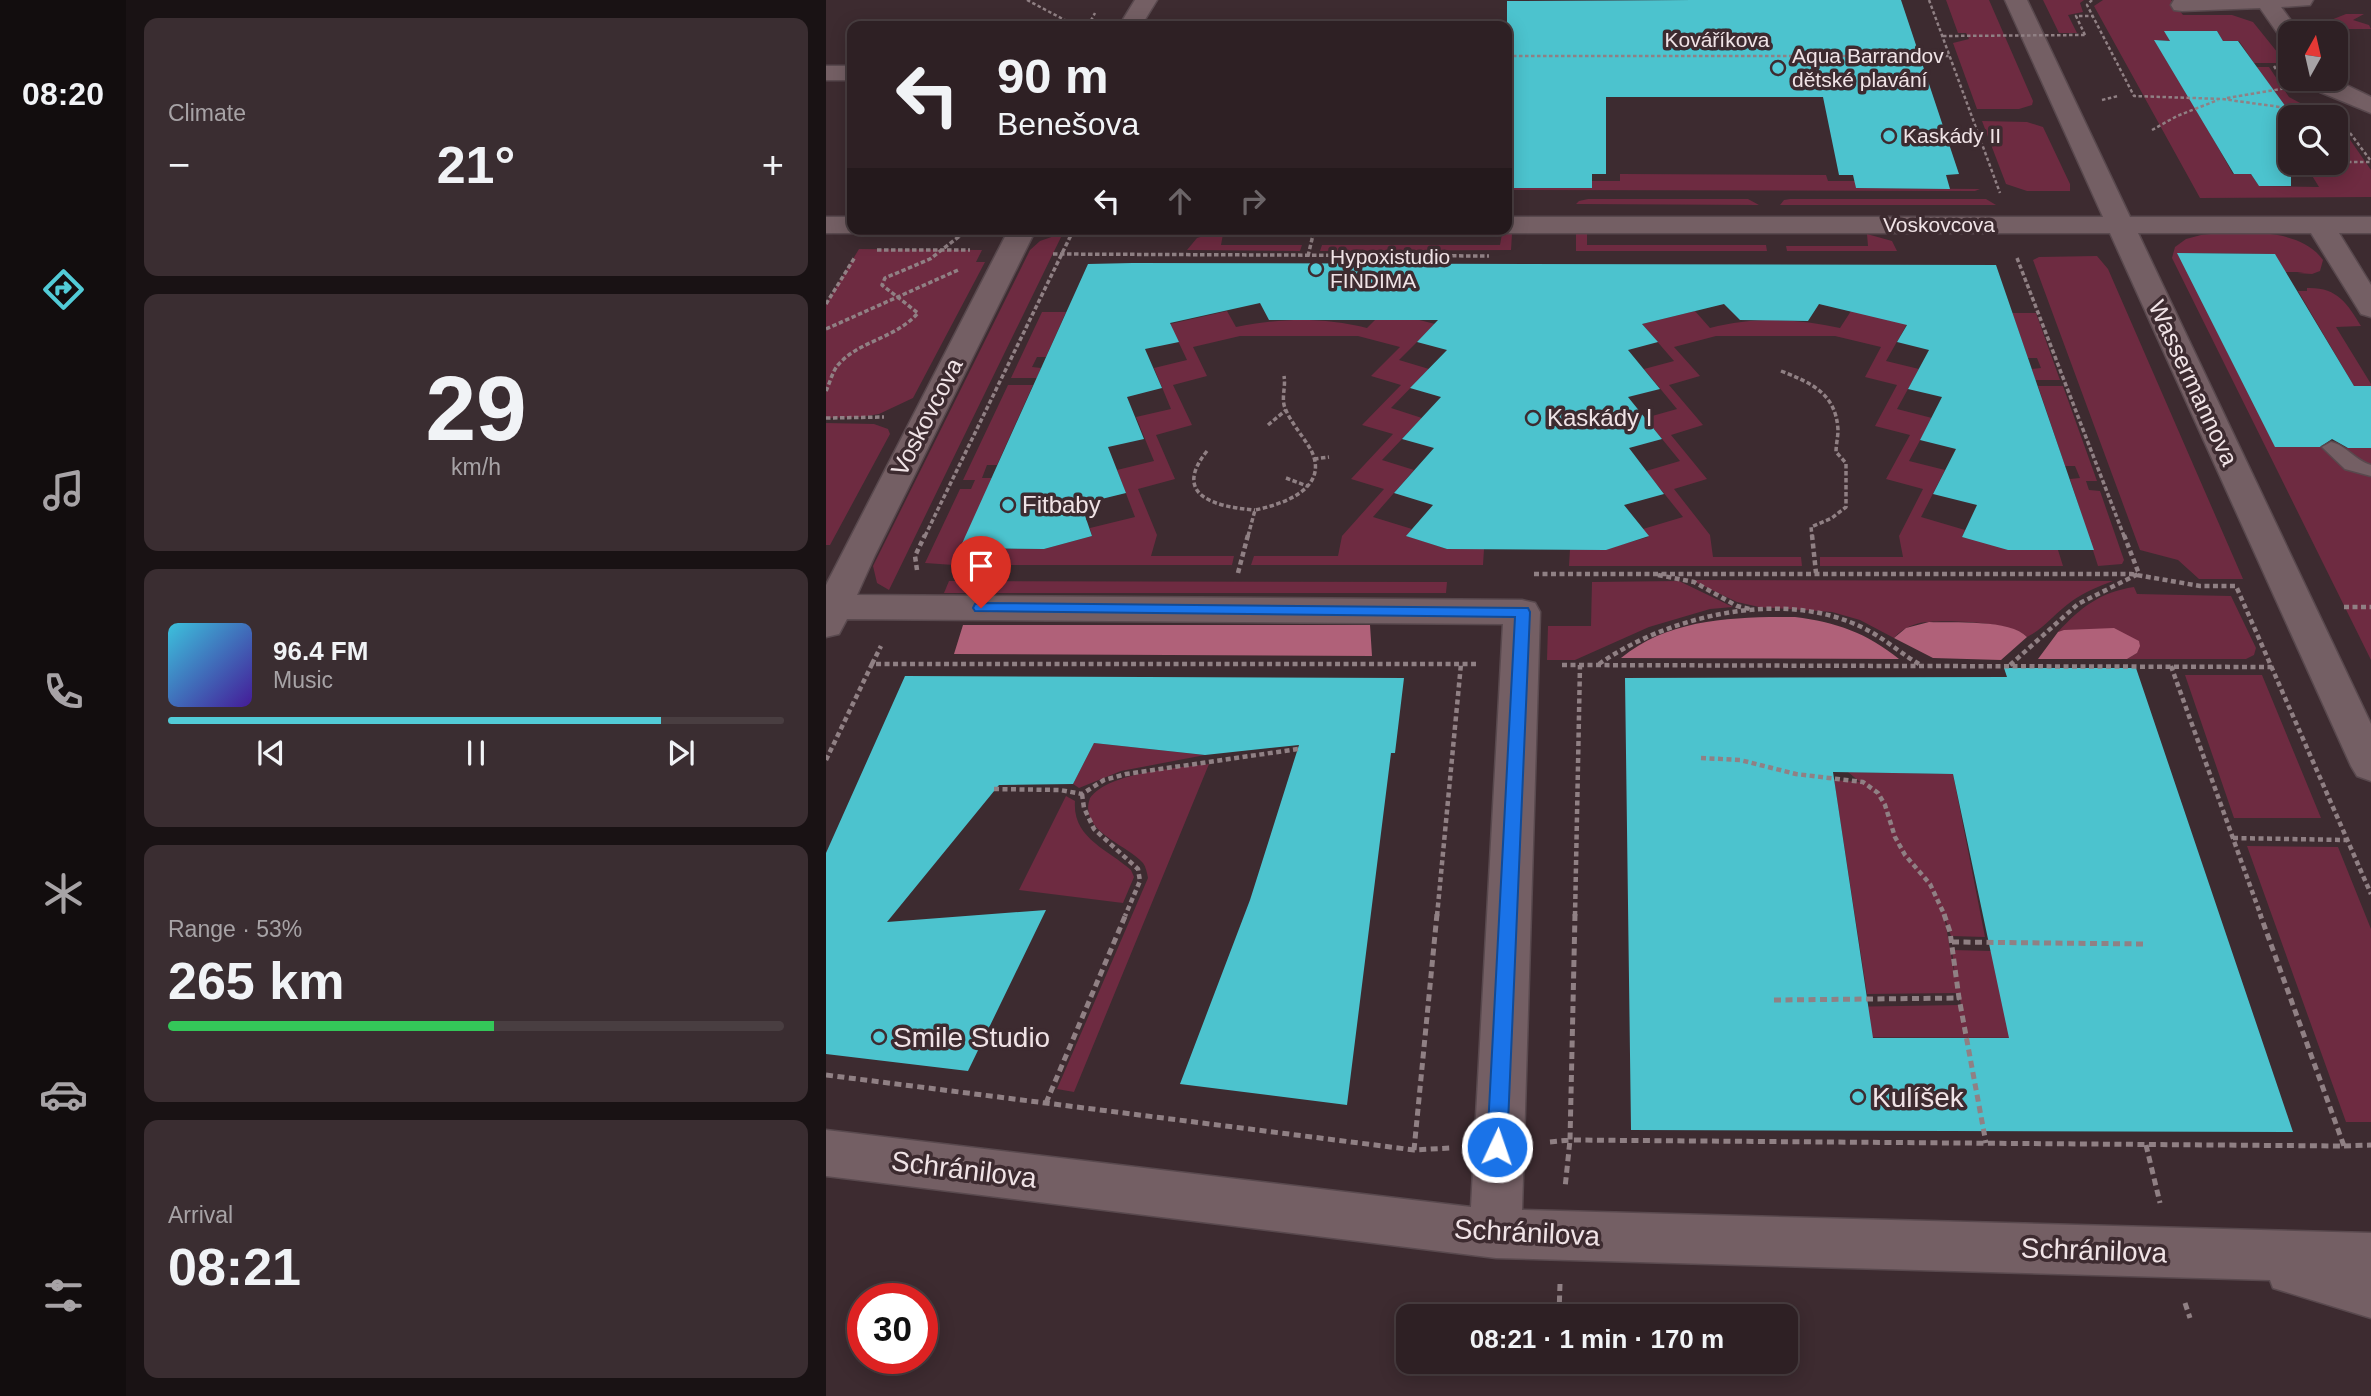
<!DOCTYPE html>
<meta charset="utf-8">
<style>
:root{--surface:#2e2024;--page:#3a2d31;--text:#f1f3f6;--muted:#a7a3a6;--line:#493e41;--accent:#52cbd7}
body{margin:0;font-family:Arial,sans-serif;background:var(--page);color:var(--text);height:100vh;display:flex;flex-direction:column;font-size:26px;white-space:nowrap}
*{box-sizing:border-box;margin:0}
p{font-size:23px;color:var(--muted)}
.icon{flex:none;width:38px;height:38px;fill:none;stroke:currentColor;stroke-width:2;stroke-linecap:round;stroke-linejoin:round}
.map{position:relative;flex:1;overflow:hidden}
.drawer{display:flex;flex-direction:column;gap:18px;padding:18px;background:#191214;width:700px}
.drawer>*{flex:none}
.banner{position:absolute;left:21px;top:21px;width:665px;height:214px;border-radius:14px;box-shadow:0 4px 18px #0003,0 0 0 2px var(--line);background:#2e2024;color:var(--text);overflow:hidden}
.needle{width:46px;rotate:8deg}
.fabs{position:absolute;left:1452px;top:21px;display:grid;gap:14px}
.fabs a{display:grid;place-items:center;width:70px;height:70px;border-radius:14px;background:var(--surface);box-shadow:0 4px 18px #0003,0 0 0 2px var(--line);font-size:35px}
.speed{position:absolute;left:21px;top:1283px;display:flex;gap:14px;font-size:35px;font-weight:700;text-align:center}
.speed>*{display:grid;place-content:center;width:91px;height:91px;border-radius:50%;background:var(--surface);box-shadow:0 4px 18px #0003,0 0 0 2px var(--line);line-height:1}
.speed .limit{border:10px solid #d22;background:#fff;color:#111}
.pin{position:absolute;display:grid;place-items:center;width:60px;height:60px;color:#fff;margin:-72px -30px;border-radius:50% 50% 50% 0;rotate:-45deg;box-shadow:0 0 7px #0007}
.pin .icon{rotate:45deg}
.me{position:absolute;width:77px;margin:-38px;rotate:3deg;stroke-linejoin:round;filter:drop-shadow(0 0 5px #0008)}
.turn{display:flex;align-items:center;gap:24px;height:147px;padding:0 35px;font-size:32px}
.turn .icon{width:91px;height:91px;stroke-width:2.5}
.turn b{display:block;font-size:49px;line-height:60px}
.lanes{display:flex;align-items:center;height:66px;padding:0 35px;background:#0003;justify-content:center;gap:35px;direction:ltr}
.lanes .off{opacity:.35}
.big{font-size:52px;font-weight:700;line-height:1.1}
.drawer .card{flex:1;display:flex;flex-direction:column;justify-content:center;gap:10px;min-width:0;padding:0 24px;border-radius:14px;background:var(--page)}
.drawer .dial{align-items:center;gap:0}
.dial b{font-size:91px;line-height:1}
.song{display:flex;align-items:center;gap:21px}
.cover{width:84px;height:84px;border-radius:10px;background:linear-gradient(135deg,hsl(190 70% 55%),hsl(260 70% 35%))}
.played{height:7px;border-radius:4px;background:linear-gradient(90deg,var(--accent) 80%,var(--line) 80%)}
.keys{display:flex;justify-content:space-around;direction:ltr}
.heat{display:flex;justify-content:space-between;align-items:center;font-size:38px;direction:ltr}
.charge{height:10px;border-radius:5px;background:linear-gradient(90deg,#34c759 53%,var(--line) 0)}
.trip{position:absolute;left:570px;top:1304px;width:402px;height:70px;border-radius:14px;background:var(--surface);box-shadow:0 4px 18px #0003,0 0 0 2px var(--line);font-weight:700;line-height:70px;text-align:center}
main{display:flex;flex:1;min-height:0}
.tab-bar{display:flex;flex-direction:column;width:126px;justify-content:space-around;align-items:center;background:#120d0e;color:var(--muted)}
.tab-bar .icon{width:49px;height:49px}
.tab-bar .on{color:var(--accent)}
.tab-bar b{font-size:32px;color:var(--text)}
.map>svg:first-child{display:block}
.green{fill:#6e2b41}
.water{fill:#b06179}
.building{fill:#4cc3ce;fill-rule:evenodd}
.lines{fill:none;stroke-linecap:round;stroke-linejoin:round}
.service-casing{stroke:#59494e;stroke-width:3}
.minor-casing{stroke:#59494e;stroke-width:3}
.path-far3{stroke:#908084;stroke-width:2.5;stroke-dasharray:3.5 2.5;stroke-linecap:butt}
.path-far2{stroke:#908084;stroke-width:3.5;stroke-dasharray:4.5 2.5;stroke-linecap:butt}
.path-far1{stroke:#908084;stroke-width:4.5;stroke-dasharray:5 3.5;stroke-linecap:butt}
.path{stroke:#908084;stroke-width:5;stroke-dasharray:7 4.5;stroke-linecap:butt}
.service{fill:#745f64;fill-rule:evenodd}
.minor{fill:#745f64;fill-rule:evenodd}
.path-bridge{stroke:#908084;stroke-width:2.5;stroke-dasharray:3.5 2.5;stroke-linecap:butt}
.route{fill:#1a73e8;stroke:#114b97;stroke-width:2}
.poi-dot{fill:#52cbd7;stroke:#3d2b30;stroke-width:2.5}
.labels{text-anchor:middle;stroke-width:7;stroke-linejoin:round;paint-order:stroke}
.far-street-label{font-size:21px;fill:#f0e3e6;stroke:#3d2b30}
.far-poi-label{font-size:21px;fill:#f0e3e6;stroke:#3d2b30;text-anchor:start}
.street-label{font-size:24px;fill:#f0e3e6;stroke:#3d2b30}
.poi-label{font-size:24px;fill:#f0e3e6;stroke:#3d2b30;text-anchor:start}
.near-poi-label{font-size:28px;fill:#f0e3e6;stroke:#3d2b30;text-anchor:start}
.near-street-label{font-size:28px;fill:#f0e3e6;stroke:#3d2b30}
</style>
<main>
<nav class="tab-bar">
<b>08:20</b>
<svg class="icon on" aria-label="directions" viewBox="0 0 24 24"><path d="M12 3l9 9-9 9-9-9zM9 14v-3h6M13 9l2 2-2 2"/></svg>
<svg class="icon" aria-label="music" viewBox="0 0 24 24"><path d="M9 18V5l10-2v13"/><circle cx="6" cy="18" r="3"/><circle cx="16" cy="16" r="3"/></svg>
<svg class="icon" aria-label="phone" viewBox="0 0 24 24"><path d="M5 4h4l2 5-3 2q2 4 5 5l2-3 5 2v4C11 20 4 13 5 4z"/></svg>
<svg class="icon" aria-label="climate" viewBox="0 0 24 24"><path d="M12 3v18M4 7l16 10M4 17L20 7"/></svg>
<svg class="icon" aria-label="car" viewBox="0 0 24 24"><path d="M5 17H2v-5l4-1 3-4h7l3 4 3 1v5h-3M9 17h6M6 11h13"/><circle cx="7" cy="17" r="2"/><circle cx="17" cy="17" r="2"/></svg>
<svg class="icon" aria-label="filters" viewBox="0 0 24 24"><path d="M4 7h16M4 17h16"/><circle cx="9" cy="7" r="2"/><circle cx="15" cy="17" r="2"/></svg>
</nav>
<section class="drawer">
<div class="card"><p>Climate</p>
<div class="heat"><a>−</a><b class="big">21°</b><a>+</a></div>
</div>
<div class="card dial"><b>29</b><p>km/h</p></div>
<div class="card">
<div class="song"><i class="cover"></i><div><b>96.4 FM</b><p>Music</p></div></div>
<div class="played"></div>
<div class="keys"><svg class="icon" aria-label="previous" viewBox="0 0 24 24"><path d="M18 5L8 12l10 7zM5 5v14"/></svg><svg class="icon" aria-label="pause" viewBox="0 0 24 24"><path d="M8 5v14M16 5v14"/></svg><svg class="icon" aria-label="next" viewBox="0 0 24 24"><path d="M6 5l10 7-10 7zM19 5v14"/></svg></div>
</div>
<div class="card"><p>Range · 53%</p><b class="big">265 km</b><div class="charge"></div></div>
<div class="card"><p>Arrival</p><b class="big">08:21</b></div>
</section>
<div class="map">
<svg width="1545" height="1396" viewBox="0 0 1545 1396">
<rect width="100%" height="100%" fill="#3d2b30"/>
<!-- green -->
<path class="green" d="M1120 0H1163L1207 101 1206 105 1193 109H1151L1127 43 1143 39 1140 33H1132Z
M1217 0H1258L1254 3 1257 12 1242 15 1251 33H1233Z
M1277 0H1345L1357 15H1406L1427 22 1460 63H1428L1413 41H1397L1391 31H1339L1344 41 1329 40 1431 67H1443L1463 97 1500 117H1465L1384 133 1407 174H1425L1433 186 1493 187 1485 174H1503L1498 165H1510V125L1518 131 1545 170V197L1374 198 1268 6Z
M1520 14H1538L1527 20 1543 25 1545 29H1504L1505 20Z
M1156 121 1201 122 1217 127 1244 184V191H1201L1180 184Z
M794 174 1000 175 1002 181H1029L1030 188 1154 189 1149 191 681 190V188H765L766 181H794Z
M762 199H922L933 205 750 204 753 201Z
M964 199H1160L1170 205H954L958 200Z
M237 233 63 590 51 583 47 566 204 250 214 241Z
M388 233 397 234 395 245H476L474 251 361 250 371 238Z
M676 234H686L685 250 494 251 496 245H674Z
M750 234H761V245H940L941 251H750Z
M1041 234 1066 241 1071 251H961L960 246H1042Z
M1375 235C1412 232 1473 226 1497 260L1494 271 1486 274 1471 273 1478 272H1459L1448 254 1352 253 1449 446 1545 448V660L1346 258 1349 247 1360 239Z
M33 249 156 250 150 262H159L87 398 53 414 35 417 0 418V304Z
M1271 256 1282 269 1417 579H1373L1352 560 1314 550 1207 260 1213 257Z
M1481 288C1511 287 1521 303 1535 326L1510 327 1545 384V397L1538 386H1528L1472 291H1481Z
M401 311 410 327C454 318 497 317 541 328L558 311 609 324 573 360 603 369 565 408 596 418 556 460 588 470 547 517 586 529 581 536 621 549H658L657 565H425L428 556H512L516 536 558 489 525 479 567 434 536 425 575 385 545 376 574 347 532 336H414L367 347 381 376 347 385 366 425 330 435 349 479 312 489 331 535 325 556H408L406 565H163L170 549H218L266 536 264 528 309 517 291 470 328 461 310 417 345 409 328 368 361 360 344 324Z
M869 311 884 328C927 317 971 318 1014 328L1025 311 1081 324 1060 361 1093 369 1071 409 1106 418 1083 461 1119 470 1095 517 1139 530 1136 537 1232 550 1237 566H994V557H1077L1073 536 1097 489 1060 479 1084 435 1049 426 1071 385 1039 377 1055 347 1009 336H890L848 347 874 376 843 385 877 425 845 435 881 479 848 489 884 535 887 557H975L976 566H743L744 549H780L822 537 817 529 857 517 820 471 854 461 819 418 851 409 818 369 848 361 816 324Z
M216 312H240L220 357H211L206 367 215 368 211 378H185Z
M1186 313H1210L1234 380H1209L1206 369 1215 368 1211 358H1202Z
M182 385H207L171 465H161L156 478H166L128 565 99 563 134 489H145L149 480H137Z
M1212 386H1237L1271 481H1260L1263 490 1274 491 1298 560 1296 564 1272 566 1244 479 1254 478 1249 466H1239Z
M0 423 48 424 62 429 64 434 4 545H0Z
M865 580 1287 581C1273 586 1259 592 1246 601 1230 612 1218 629 1201 637 1187 622 1124 620 1103 622 1091 622 1076 628 1068 638L1034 620 1006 612 933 607 911 602Z
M123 581 621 582 620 593H118Z
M853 581 907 607 884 609 823 627 749 660H721L722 626H765L766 582Z
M1308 587 1311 594 1405 596 1430 648 1428 655 1420 659H1301L1311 653 1246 630 1232 632C1254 608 1274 592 1308 587Z
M1359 675H1436L1495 818H1408Z
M268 743 379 755 295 771 253 788 247 784Z
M383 764 248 1092 231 1089 322 878C321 873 320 867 317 863 300 844 252 831 264 798 283 772 352 768 383 764Z
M1022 772 1127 774 1159 937 1125 936 1118 915 1129 977 1126 950 1165 951 1304 1038 951 1037 948 1008 1135 1005 1133 993 1041 994 1008 780 1034 782Z
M240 796 249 801C246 838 283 850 305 870L308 877 297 903 193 890Z
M1421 846 1512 847 1545 929V1122H1520Z"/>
<!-- water -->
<path class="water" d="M969 617C1010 622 1041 633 1073 659L795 658C844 618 908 617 969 617Z
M1103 622C1126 623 1185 619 1201 637L1175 660 1107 658 1068 638 1080 628Z
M137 625H544L546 656 128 654Z
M1288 628 1313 641 1314 646 1311 653 1301 659H1212L1232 632 1238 630Z"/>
<!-- building -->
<path class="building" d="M867 0H1075L1133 174 1120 175 1124 189 1030 188 1027 175H1013L997 97H780V174H766V188H681V1Z
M1338 31H1391L1397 41H1412L1465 114V186H1433L1425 174H1408L1328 40 1344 41Z
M1351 253 1449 254 1528 386H1545V448H1522L1506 439 1494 447H1449Z
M307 263 1170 265 1268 550H1182L1136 537 1151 505 1107 494 1130 449 1094 440 1116 397 1082 389 1103 350 1071 342 1081 325 993 304 982 321 914 320 898 304 816 324 832 342 802 350 834 389 802 397 836 439 803 448 838 494 798 505 823 536 780 550 621 549 580 536 607 505 568 493 608 448 576 439 615 397 584 388 621 350 591 342 612 320H443L434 303 344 323 353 342 319 349 336 388 301 397 318 439 282 447 300 493 255 504 266 536 218 549 134 548 262 264Z
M1178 668H1310L1467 1132 805 1130 799 678 1181 677ZM1007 772 1127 774 1183 1038H1047Z
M79 676 578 678 569 753H565L521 1105 354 1084 424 900 473 745 379 755 268 743 247 784 173 785 61 922 220 910 142 1071 0 1054V853Z"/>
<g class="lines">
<defs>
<path id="service" d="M1505 442C1520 445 1528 460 1545 465V476L1519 469 1496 447Z"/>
<path id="minor" d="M309 0H331L315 26H293Z
M1179 0H1201L1304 217H1545V233H1513L1545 285V317L1535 314 1485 233H1312L1545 724V781L1531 776 1525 766 1284 233H681L670 229H681V217H1277Z
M1348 0H1487L1484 5 1455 7 1474 33H1465V43L1457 41 1434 8 1356 11 1348 10 1345 5Z
M0 66H26V80H0Z
M1484 79H1508L1545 97V113L1494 92Z
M0 217H26V229H37L26 233H0Z
M183 229H210L49 555 31 595 696 600 709 603 714 612 696 1210 1545 1233V1318L1447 1288 1444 1280 670 1258 0 1176V1130L645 1207 677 624 21 619 13 634 0 637V585Z"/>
</defs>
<!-- service casing -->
<use href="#service" class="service-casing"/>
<!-- minor casing -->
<use href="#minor" class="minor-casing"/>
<!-- path-far3 -->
<path class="path-far3" d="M201 0 250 26
M1103 0 1174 193
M1266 0 1261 5 1308 96 1396 99 1476 110
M262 26 269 13
M1259 35 1250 16H1267
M681 56H1123
M1448 66 1458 82
M1401 98 1461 88
M1276 100 1292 96
M1326 130 1351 116 1392 100
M1524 133 1545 161
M1510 162H1545
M133 237 140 229
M244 237 248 229
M487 237 489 229"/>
<!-- path-far2 -->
<path class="path-far2" d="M51 250H144
M227 254 663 256
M482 256 487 235
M1191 258 1298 536
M0 304 29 257
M0 329 132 270
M955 371C985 383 1010 393 1012 430 1012 437 1010 445 1010 452L1020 463V507L1006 518 985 527 986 536
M0 391C4 383 6 372 12 365 32 341 69 339 92 313L56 285 59 278 104 259 135 235
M0 418 58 417
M442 425 460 410
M381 451C345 496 390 507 429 510
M488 459 503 457
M460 478 481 486
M99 536 245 235
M422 536 429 510C458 504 504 488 485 450 477 436 465 423 459 408 455 398 460 387 458 376"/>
<!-- path-far1 -->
<path class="path-far1" d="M986 535 990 573
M1298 535 1313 574
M91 570 89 556 99 535
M412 573 422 535
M708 574H1305L1374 586H1410L1545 894
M832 575 868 582 911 606 928 610
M1518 607H1545
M46 664 55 646
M773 664C839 618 946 591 1024 622 1053 633 1068 649 1093 664
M736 665 1446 667
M1184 665 1252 604 1312 574
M1345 666 1435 916
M875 758 914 760 970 774 1037 782 1052 793 1059 805 1069 837 1079 855 1104 884 1119 916
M0 760 46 664H650
M168 789 234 790 256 794 278 780 300 774 472 749
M256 794 258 808 268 829 312 869 314 881 299 916
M1407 838 1521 840
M611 916 635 664
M749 916 754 665"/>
<!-- path -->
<path class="path" d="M749 914 744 1140 1518 1146 1434 914
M1118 914 1124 932 1133 998 1160 1143
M1126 942 1320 944
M948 1000 1133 998
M0 1075 588 1150 624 1148
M220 1103 300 914
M724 1142 744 1140 739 1188
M1320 1145 1334 1203
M1518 1146 1545 1145
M588 1150 611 914
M734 1284 733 1314 847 1307
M1359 1303 1364 1318"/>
<!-- service -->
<use href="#service" class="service"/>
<!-- minor -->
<use href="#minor" class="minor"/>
<!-- path-bridge -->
<path class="path-bridge" d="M1117 36 1259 35"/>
</g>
<!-- route -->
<path class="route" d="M155 603 702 608 704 612 681 1147 678 1153 671 1156 664 1153 661 1147 689 617 149 611 147 608 149 604Z"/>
<!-- markers -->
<g class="poi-dot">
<circle cx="952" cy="68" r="7"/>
<circle cx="1063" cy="136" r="7"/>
<circle cx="490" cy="269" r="7"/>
<circle cx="707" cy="418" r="7"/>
<circle cx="182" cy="505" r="7"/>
<circle cx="53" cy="1037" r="7"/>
<circle cx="1032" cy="1097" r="7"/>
</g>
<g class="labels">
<!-- far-street labels -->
<g class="far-street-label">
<text x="891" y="47">Kováříkova</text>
<text x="1113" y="232">Voskovcova</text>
</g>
<!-- far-poi labels -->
<g class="far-poi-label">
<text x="966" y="63">Aqua Barrandov<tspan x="966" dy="24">dětské plavání</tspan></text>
<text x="1077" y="143">Kaskády II</text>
<text x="504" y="264">Hypoxistudio<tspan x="504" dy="24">FINDIMA</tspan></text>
</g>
<!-- street labels -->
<g class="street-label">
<text transform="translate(1367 383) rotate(65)" y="8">Wassermannova</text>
<text transform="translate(101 417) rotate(-63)" y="8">Voskovcova</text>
</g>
<!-- poi labels -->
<g class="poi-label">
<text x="721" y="426">Kaskády I</text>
<text x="196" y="513">Fitbaby</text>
</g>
<!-- near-poi labels -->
<g class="near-poi-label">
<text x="67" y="1047">Smile Studio</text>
<text x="1046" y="1107">Kulíšek</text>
</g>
<!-- near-street labels -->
<g class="near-street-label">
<text transform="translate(138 1169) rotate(7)" y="10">Schránilova</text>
<text transform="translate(701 1232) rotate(3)" y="10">Schránilova</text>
<text transform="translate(1268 1250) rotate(2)" y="10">Schránilova</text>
</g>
</g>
</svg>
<div class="fabs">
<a><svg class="needle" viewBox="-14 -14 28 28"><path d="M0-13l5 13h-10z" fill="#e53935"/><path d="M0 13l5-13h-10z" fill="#a7a3a6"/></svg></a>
<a><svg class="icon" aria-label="search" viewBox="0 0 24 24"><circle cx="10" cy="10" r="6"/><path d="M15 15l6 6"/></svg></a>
</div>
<div class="speed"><div class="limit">30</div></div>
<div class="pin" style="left:155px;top:608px;background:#d93025"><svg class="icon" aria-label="arrive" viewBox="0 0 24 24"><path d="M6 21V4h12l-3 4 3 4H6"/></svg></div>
<svg class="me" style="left:671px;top:1147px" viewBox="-20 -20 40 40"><circle r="17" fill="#1a73e8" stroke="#fff" stroke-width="3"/><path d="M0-11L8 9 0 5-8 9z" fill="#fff"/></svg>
<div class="trip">08:21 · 1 min · 170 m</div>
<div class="banner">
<div class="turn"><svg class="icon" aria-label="left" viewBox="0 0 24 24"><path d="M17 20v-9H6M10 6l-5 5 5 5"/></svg><div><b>90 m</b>Benešova</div></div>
<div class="lanes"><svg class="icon" aria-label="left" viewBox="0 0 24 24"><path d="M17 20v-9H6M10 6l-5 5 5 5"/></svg><svg class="icon off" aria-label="ahead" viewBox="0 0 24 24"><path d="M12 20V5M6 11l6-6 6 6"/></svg><svg class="icon off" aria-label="right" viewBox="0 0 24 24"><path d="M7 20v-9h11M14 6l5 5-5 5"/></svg></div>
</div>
</div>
</main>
